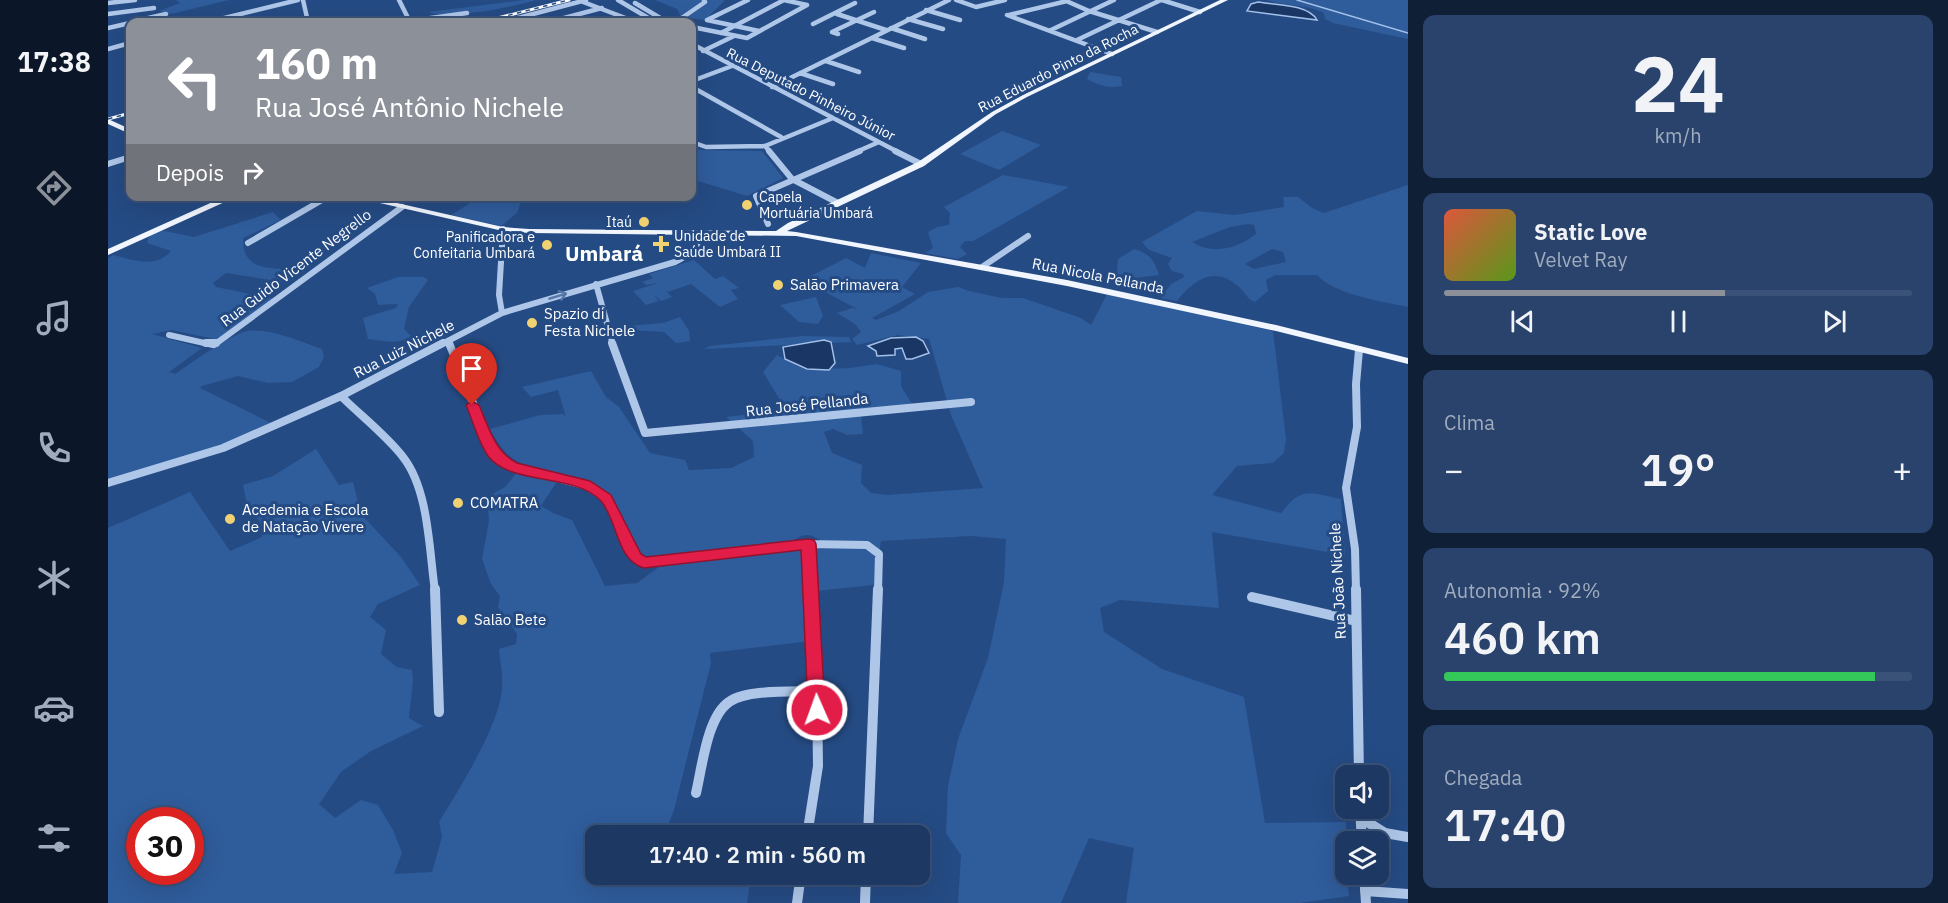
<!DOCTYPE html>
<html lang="pt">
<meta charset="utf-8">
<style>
:root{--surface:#1c3863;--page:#29436c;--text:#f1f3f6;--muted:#a0acbe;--line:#3a5278;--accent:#8c9099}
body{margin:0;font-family:"IBM Plex Sans",sans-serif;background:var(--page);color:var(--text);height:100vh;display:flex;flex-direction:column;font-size:22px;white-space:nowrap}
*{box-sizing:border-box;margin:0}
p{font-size:20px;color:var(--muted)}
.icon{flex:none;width:33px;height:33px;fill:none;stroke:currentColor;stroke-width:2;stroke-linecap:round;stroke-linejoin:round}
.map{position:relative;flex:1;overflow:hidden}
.sheet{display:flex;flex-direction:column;gap:15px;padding:15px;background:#0f1f36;width:540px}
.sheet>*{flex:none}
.top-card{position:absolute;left:18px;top:18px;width:570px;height:183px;border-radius:12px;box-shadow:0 6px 24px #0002,0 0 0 2px var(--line);background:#8c9099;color:#fff;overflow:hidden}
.tools{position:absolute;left:1227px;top:765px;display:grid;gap:12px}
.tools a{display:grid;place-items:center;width:54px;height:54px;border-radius:12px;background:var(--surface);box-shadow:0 6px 24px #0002,0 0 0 2px var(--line);font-size:30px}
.speed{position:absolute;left:18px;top:807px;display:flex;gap:12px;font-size:30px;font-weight:700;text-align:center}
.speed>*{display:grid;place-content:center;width:78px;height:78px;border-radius:50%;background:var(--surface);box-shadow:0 6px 24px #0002,0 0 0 2px var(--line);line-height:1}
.speed .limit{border:9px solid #d22;background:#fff;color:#111}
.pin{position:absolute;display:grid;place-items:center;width:51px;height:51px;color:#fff;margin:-62px -26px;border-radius:50% 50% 50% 0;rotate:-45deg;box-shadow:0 0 6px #0007}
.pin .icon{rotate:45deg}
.me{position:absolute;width:66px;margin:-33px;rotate:358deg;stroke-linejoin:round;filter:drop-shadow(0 0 4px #0008)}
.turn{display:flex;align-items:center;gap:21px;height:126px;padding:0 30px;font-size:27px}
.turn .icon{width:78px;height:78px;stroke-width:2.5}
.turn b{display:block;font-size:42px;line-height:51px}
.then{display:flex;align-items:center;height:57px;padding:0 30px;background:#0003;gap:12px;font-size:22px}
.big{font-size:45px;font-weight:600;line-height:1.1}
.sheet .tile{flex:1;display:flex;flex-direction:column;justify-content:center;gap:9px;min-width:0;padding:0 21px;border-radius:12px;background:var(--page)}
.sheet .dial{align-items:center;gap:0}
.dial b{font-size:78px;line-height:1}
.song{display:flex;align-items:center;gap:18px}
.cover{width:72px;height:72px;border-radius:9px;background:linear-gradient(135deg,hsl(10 70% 55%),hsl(90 70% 35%))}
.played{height:6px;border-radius:3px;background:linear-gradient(90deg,var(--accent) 60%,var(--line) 60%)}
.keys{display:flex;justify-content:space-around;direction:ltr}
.heat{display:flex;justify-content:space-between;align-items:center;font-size:33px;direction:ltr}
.charge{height:9px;border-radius:4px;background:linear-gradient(90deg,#34c759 92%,var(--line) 0)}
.trip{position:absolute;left:477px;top:825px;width:345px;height:60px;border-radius:12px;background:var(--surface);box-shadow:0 6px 24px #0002,0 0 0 2px var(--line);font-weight:600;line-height:60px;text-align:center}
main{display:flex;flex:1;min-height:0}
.tab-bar{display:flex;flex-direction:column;width:108px;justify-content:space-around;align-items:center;background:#0b1628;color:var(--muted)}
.tab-bar .icon{width:42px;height:42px}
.tab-bar .on{color:var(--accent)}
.tab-bar b{font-size:27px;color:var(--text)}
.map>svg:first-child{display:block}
.green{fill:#2f5c9b;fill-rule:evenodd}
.water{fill:#1a3664;stroke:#a2c0e8;stroke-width:1.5}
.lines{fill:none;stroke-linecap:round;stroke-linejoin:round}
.stream{stroke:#a2c0e8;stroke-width:1.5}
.minor-far3{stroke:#aec6e8;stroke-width:4.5}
.minor-far2{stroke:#aec6e8;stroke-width:6}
.minor-far1{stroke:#aec6e8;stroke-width:8}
.minor{stroke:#aec6e8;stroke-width:10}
.major{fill:#f0f5fe;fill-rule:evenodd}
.rail-casing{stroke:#fff;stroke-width:3}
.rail{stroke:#254b84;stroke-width:1.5;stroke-dasharray:4.5;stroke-linecap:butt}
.oneway{stroke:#5576a7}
.route{fill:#e11d48;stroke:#92132f;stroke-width:1.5}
.poi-dot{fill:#f1d272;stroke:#254b84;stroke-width:2}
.labels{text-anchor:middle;stroke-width:6;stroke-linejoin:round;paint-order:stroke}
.far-street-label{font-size:14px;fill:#fff;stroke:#254b84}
.far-poi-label{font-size:14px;fill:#fff;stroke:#254b84;text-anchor:start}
.street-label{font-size:15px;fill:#fff;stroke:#254b84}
.poi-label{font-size:15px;fill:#fff;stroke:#254b84;text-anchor:start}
.district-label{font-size:21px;font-weight:bold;fill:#fff;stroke:#254b84}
</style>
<main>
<nav class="tab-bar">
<b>17:38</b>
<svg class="icon on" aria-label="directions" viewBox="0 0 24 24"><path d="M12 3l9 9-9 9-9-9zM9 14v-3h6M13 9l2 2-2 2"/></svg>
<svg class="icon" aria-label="music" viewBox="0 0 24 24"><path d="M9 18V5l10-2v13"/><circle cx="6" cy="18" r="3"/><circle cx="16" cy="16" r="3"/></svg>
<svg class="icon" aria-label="phone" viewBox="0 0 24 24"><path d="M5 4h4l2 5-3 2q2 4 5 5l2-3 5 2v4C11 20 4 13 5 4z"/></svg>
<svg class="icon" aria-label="climate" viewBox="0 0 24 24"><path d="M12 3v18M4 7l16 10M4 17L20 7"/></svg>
<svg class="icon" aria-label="car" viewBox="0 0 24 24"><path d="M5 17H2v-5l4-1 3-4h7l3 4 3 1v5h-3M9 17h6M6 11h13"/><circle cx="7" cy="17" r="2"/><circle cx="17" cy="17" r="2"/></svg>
<svg class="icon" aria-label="filters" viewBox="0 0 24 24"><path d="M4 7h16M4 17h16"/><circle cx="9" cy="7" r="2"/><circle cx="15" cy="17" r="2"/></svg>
</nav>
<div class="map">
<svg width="1300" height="903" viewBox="0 0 1300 903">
<rect width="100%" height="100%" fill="#254b84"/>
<!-- green -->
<path class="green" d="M68 0H121L63 14 51 11 72 3Z
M417 0H428C405 7 341 20 320 12Z
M547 0H617L597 20 573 17 569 9Z
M1158 0H1300V39L1225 23 1217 19 1216 13C1198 4 1177 6 1158 0Z
M982 72 1013 77 1014 86C1002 89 990 85 979 79Z
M894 131 933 145 891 170 852 154Z
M584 146 592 150 654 151 675 178 639 196 590 181 584 169Z
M895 175 961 187 865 241H857L852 247 859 254 850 259 817 253 825 248 820 232 829 227 841 225 842 213 836 207Z
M1300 185V307C1273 301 1227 295 1209 275H1167L1158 280 1160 291 1147 302C1140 300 1139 295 1134 290 1109 264 1087 278 1069 301L1053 298 1063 284 1076 277 1075 274 1064 271 1060 264 1064 258 1041 250 1034 242 1089 211 1127 215 1176 207 1175 197H1190L1204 208 1216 213ZM1140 224 1146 225 1148 234C1129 249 1105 255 1084 242L1122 227ZM1164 249 1175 252 1178 262 1146 269 1137 264Z
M327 196H410L413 201 409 213 393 226 343 215 367 200 337 198 329 202 321 201Z
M165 212 173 220 135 238C135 270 157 267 181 270L184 276 180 283 118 273 105 283 108 287 167 299 111 340 64 330 44 334 94 348 61 372 67 374C84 363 122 334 140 331 164 328 192 342 214 349L216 357 211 367 184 382 160 383 130 376 94 386 92 388 165 424 118 444 0 481V258L5 255C26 260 47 269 63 251L39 243 41 237 52 230 86 237Z
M1026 249C1042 254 1046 259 1051 275L1011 280 1009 270 1010 259Z
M763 253 813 263 794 287 807 294 764 318 768 320 791 311 820 292 850 287 861 291 894 298H915L973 318 983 325 999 294 1165 331 1178 439 1176 453 1165 463 1129 466 1104 495 1173 513C1194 485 1203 493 1233 499L1237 555 1104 532 1111 608 1012 600 992 608 996 632 1054 669 1136 697 1157 823 1238 822V874L1241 896 1192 903H1018L1026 848 981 838 953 903H850L853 855 838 833 840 786 850 739 880 658 896 582 898 539 863 536 773 541 766 585 708 591 706 558 712 540C702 534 696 533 686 540L699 560 703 641 602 653 603 663 566 810 556 835 488 836V874L643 875 639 903H0V528L82 492 122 551 154 537 152 522 139 504 135 485 165 476 208 449 231 485 245 482 253 514 293 557 312 585 270 604 262 617 278 630 273 654 289 667 304 670 305 680 301 718 315 726 263 751 233 772 211 804 227 818 253 800 270 805 285 830 294 853 286 874 324 872 334 837 331 822C351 789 393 724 394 686 395 674 392 661 391 649L408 644 409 634 390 607 392 596 383 584 374 559 381 521 379 497 397 487 411 470 453 475C415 462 403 469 382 429L432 415 455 414 458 417 450 390 423 397 414 387 483 371 498 397 511 407 542 453 577 460 581 470 623 468 646 457 645 441 618 417 678 410 655 372 669 355 698 370 741 368 769 364 793 371V386L804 404 753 415 755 434 739 435 725 429 716 432 724 453 754 465 753 483 763 493 779 495 875 488 843 415 821 339 790 335 749 345 744 339 753 332 747 324 729 313 744 308 749 309 695 280 738 258 757 268ZM452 477 498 496 507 505 529 556 555 564 529 583 497 586 464 520 445 513 433 506ZM32 820H82V872H32Z
M586 260 607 279 615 276 631 288 623 290 630 299 612 307 583 284 560 292 557 290 564 297 553 301 545 294 551 301 538 305 525 291 550 283 538 285 534 282 545 278 541 274Z
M290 277H316L320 280 301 307 296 329 303 336C292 345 273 341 260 339L255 318 288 308 290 304 270 305 267 294 259 288Z
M708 297 715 316 710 324 691 322 672 305Z
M572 317 581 331 582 341 568 343 556 332 520 330 518 326 555 323Z
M694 336 741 337 743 342 596 349 602 346Z"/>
<!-- water -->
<path class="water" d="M1150 2C1167 5 1200 4 1209 20L1139 11 1143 4Z
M808 337 815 341 821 353 804 359H798L794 348 787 349V355L769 356 768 351 760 346 783 338Z
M716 340 723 342 727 363 721 370 699 369 677 359 675 347Z"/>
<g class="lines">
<!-- stream -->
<path class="stream" d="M1189 0 1300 33"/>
<!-- minor-far3 -->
<path class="minor-far3" d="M195 0 200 22
M291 0 302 22
M510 0 547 22
M848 0 868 7 897 0
M956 0 981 11 1049 32
M1054 0 1092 12
M475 2 528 22
M0 3 27 0
M527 3 559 22
M818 10 852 20
M0 14 46 8
M729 14 778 30
M899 15 1004 54
M901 15 959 1
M800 19 835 29
M599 20 651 31
M599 20 640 0
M301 21 359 13
M23 22 58 14
M100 22 190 0
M395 22 478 0
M441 22 494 8
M568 22 597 2 596 0
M705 24 747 3
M584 27 639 38 699 5
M0 28 22 23
M783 28 817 39
M943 30 1006 0
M613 33 676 0 699 5
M730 34 724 32 766 12
M764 38 796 48
M969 40 1053 0
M584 44 790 152
M0 49 22 43
M595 51 626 36
M718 61 751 72
M692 73 725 84
M584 81 624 66
M584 87 673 137
M664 87 841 0
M584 142 598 147 657 146 725 118
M657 146 662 152
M748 152 771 142"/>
<!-- minor-far2 -->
<path class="minor-far2" d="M661 151 684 179 730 203
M787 151 813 164
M0 164 22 157
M660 224 648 196 752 151
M140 243 221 196
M874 267 920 236
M488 284 505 345
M394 313 391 295 395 229
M61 335 105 345
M340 342 341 345
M106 345 294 207
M332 345 394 313 567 262C581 255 591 249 592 233"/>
<!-- minor-far1 -->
<path class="minor-far1" d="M98 343H108
M341 343 385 453 405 467 477 485 498 498 527 558 536 563 700 544 759 545 771 554 770 591
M504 343 537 433 863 402
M233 396C253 416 278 435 295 457 321 490 321 550 327 591
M0 483 115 448 233 396 335 343
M700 544 703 591
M1248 591 1247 549 1238 488 1249 427 1248 384 1251 350"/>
<!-- minor -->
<path class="minor" d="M327 589 331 712
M1248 589 1251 776
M1144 597 1248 621
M588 793C594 768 599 717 621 702 639 689 687 692 709 691
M1252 808 1254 842
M1253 818 1277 833 1300 837
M699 836 710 766 709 691 703 589
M760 836 770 589
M1256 874 1258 903
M1257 891 1300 894
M689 903 693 874
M757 903 758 874"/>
<!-- major -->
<path class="major" d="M1112 0H1120L919 97 888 114 816 166 679 231 688 232 959 280 1168 325 1300 358V364L1168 331 959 286 688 236 421 233 395 231 241 196H258L395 227 421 229 668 231 680 223 810 162 884 112 915 95Z
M0 119 22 129V134L0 124Z
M118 196H130L0 255V249Z"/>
<defs>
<path id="rail" d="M374 22 461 0
M0 119 22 113"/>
</defs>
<!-- rail casing -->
<use href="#rail" class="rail-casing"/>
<!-- rail -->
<use href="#rail" class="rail"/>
</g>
<!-- one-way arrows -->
<defs><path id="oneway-shaft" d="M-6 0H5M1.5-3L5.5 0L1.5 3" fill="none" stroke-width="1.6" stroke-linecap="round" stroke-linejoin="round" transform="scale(1.5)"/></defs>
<use class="oneway" href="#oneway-shaft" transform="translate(450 296) rotate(-17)"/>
<!-- route -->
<path class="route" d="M364 401 371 405C381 428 387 452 409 463L482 481 503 495 533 554 538 557 700 539 706 540 708 544 717 710 715 714 709 716 703 714 700 710 693 550 536 568C508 560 510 521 493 501 468 473 403 486 380 456 370 442 365 421 358 405Z"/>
<!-- markers -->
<g class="poi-dot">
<circle cx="639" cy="205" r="6"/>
<circle cx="536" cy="222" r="6"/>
<path d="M550 235h6v6h6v6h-6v6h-6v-6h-6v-6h6z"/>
<circle cx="439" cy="245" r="6"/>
<circle cx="670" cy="285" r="6"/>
<circle cx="424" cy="323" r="6"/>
<circle cx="350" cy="503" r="6"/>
<circle cx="122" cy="519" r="6"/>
<circle cx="354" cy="620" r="6"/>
</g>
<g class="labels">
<!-- far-street labels -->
<g class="far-street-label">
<text transform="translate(950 68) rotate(-27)" y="5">Rua Eduardo Pinto da Rocha</text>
<text transform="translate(703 94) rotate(27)" y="5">Rua Deputado Pinheiro Júnior</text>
</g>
<!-- far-poi labels -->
<g class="far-poi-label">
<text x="651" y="202">Capela<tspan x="651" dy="16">Mortuária Umbará</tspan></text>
<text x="524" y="227" text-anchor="end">Itaú</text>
<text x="566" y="241">Unidade de<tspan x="566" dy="16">Saúde Umbará II</tspan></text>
<text x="427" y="242" text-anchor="end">Panificadora e<tspan x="427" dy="16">Confeitaria Umbará</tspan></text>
</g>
<!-- street labels -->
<g class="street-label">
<text transform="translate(188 268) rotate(-37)" y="5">Rua Guido Vicente Negrello</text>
<text transform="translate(990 276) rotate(11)" y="5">Rua Nicola Pellanda</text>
<text transform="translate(296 349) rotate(-27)" y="5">Rua Luiz Nichele</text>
<text transform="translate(699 405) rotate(-6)" y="5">Rua José Pellanda</text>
<text transform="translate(1230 581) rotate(-93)" y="5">Rua João Nichele</text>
</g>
<!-- poi labels -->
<g class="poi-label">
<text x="682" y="290">Salão Primavera</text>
<text x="436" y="319">Spazio di<tspan x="436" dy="17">Festa Nichele</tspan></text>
<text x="362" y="508">COMATRA</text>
<text x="134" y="515">Acedemia e Escola<tspan x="134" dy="17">de Natação Vivere</tspan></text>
<text x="366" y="625">Salão Bete</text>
</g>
<!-- district labels -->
<g class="district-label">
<text x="496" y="261">Umbará</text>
</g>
</g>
</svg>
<div class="tools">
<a><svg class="icon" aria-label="sound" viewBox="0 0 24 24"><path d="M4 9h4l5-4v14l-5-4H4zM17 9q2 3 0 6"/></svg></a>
<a><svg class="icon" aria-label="layers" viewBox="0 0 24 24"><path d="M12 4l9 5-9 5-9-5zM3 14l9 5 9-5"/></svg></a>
</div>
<div class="speed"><div class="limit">30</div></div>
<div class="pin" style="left:364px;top:405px;background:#d93025"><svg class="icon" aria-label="arrive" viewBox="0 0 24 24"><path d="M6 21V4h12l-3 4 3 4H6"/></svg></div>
<svg class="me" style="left:709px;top:710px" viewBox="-20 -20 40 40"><circle r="17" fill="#e11d48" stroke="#fff" stroke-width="3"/><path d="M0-11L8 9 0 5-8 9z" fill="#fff"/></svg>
<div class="trip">17:40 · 2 min · 560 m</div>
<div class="top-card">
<div class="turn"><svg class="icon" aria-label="left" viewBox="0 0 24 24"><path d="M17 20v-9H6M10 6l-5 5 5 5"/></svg><div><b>160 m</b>Rua José Antônio Nichele</div></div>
<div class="then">Depois<svg class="icon" aria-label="right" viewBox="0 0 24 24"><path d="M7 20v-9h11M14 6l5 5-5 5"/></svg></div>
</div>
</div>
<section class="sheet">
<div class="tile dial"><b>24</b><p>km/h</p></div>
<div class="tile">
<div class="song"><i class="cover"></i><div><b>Static Love</b><p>Velvet Ray</p></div></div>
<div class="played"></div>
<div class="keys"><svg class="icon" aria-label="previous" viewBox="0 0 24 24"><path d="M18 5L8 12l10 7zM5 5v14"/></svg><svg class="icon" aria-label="pause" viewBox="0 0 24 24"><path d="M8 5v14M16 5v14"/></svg><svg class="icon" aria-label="next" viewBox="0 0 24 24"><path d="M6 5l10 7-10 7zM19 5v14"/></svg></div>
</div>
<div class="tile"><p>Clima</p>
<div class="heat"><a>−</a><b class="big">19°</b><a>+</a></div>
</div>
<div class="tile"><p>Autonomia · 92%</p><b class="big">460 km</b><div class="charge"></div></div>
<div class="tile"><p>Chegada</p><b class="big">17:40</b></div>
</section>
</main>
